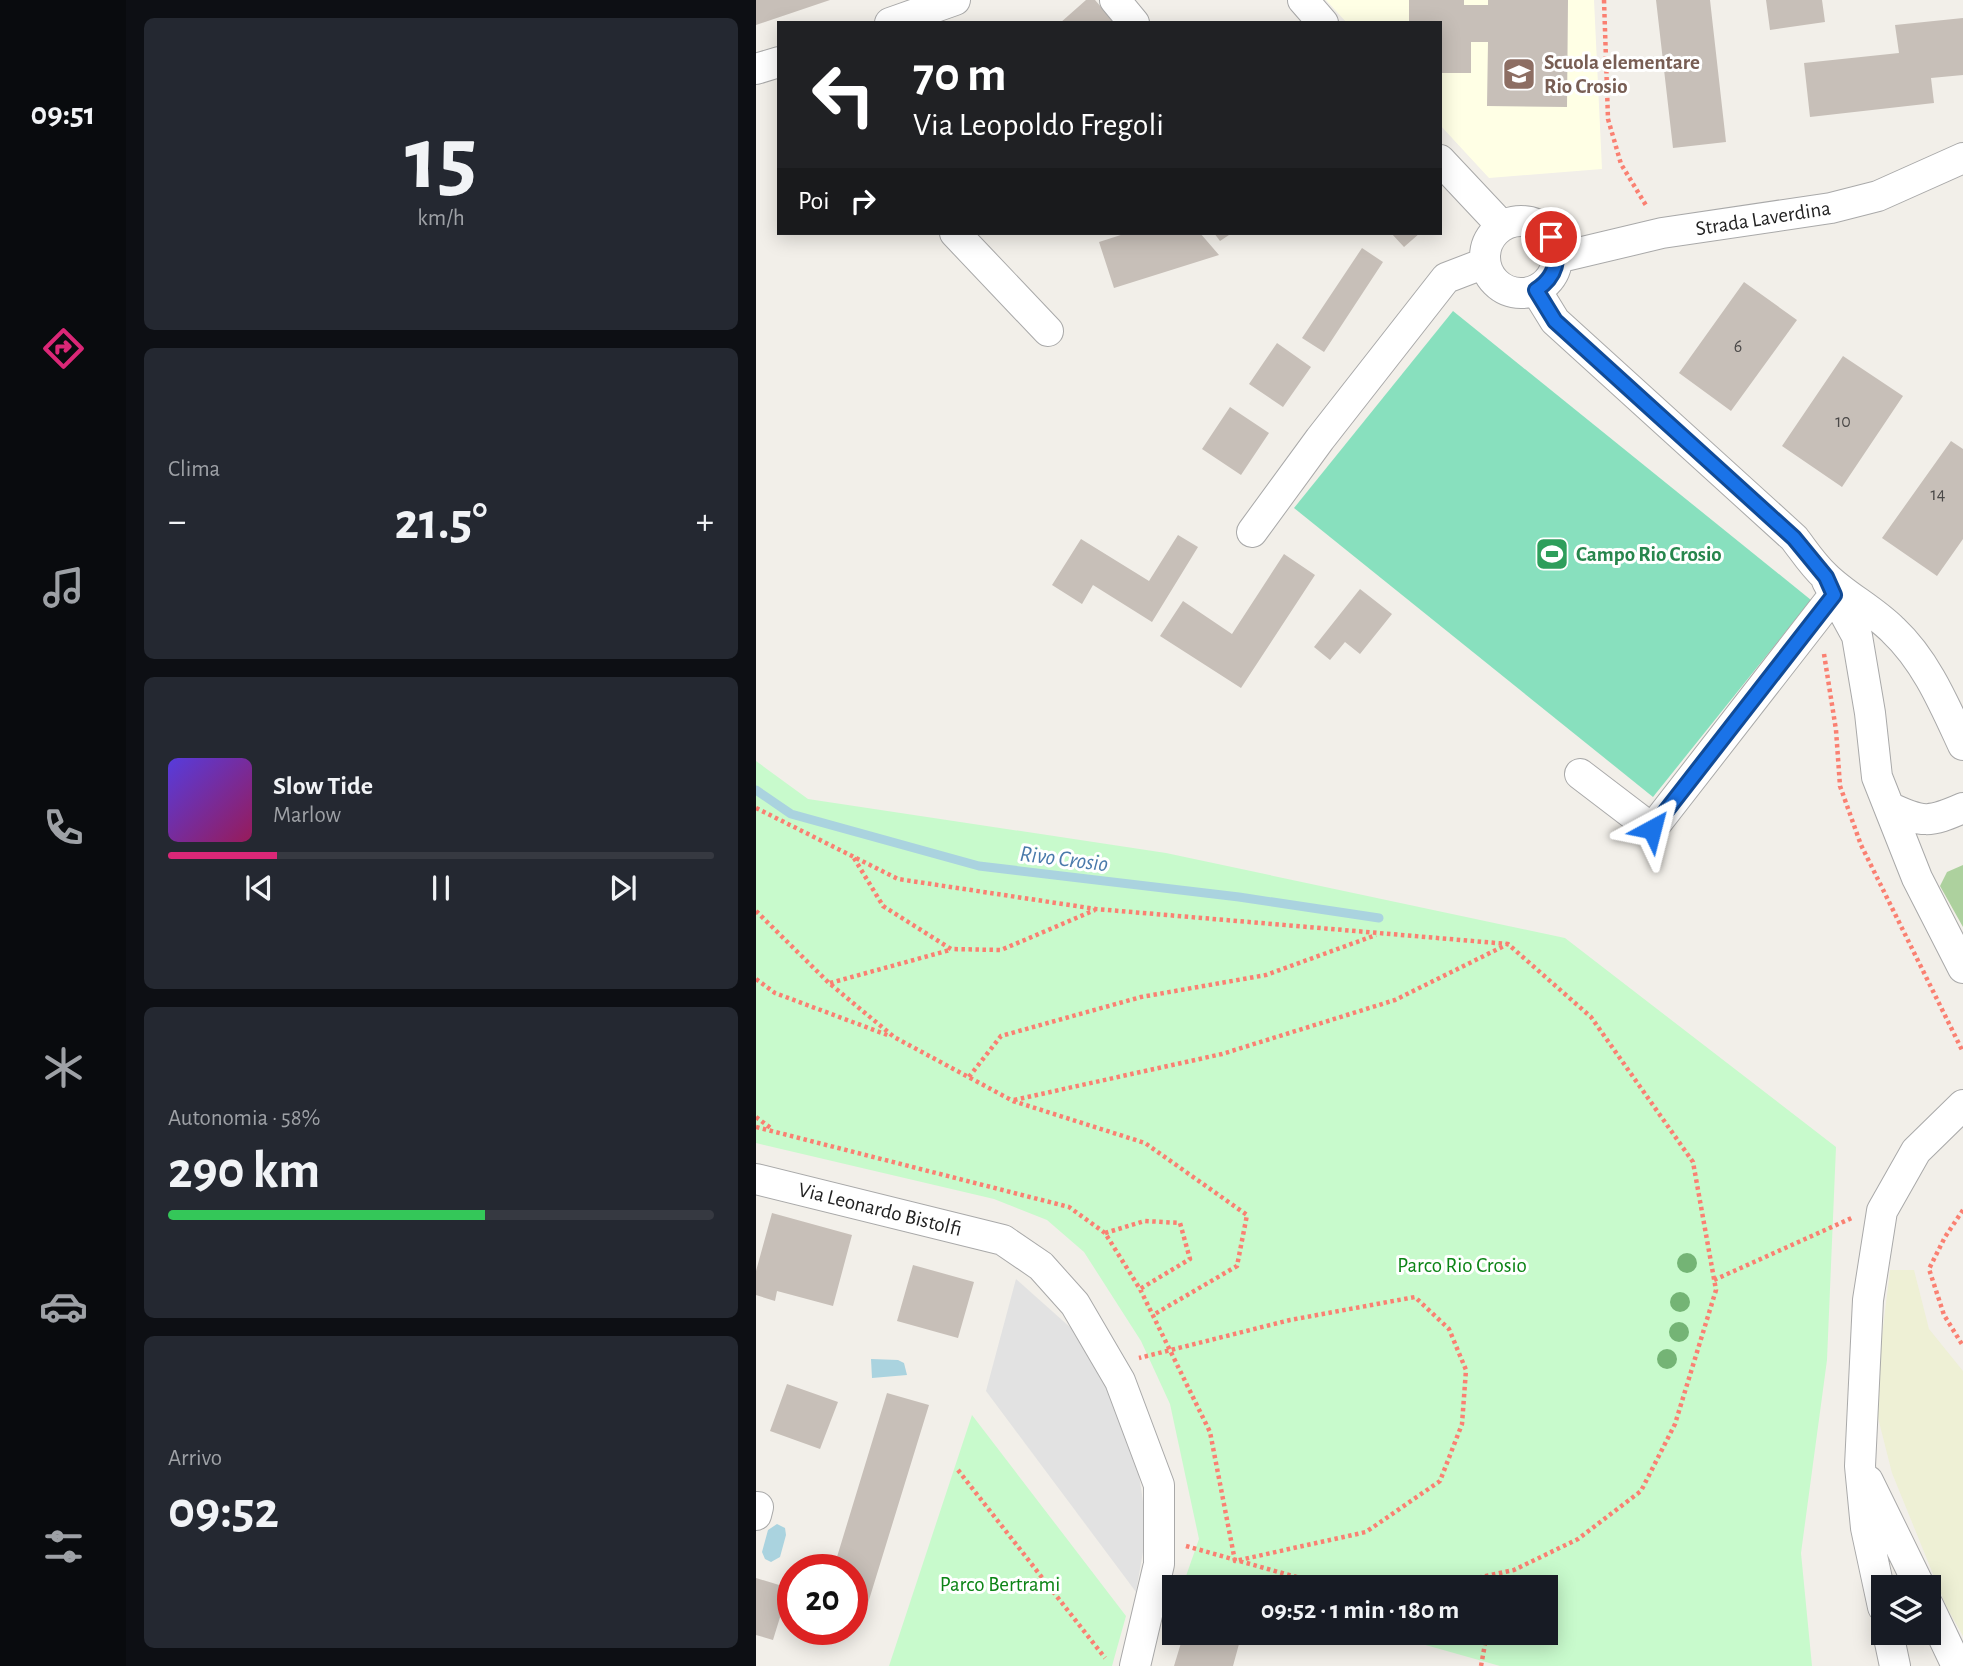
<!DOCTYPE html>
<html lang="it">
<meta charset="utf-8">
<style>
:root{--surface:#171b24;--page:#242831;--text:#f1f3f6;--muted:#9ea1a6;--line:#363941;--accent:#db2777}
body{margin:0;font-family:"Alegreya Sans",sans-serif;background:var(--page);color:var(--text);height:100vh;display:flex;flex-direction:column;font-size:26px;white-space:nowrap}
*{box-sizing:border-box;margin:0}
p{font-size:23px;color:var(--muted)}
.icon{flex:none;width:38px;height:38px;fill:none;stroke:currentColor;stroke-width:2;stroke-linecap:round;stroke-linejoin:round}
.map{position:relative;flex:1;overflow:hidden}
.details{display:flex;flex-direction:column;gap:18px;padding:18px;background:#0d0f14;width:630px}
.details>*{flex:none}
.hud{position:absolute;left:21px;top:21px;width:665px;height:214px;border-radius:0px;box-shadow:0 4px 18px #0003;background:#202124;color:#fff;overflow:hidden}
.tools{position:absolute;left:1115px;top:1575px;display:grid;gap:14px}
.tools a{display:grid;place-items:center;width:70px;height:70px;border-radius:0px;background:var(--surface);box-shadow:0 4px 18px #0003;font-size:35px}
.speed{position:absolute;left:21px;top:1554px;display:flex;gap:14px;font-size:35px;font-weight:700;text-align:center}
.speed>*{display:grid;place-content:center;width:91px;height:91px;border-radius:50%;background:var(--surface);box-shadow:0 4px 18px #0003;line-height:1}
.speed .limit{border:10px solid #d22;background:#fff;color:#111}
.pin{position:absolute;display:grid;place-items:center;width:60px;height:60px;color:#fff;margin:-30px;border:4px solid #fff;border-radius:50%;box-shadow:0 2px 7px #0007}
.me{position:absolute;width:77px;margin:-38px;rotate:38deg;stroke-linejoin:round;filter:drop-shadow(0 0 5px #0008)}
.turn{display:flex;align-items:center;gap:24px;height:147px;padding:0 21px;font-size:32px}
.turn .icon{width:91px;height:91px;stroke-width:2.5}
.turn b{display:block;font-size:49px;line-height:60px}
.then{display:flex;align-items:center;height:66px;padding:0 21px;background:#0003;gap:14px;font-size:26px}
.big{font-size:52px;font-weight:700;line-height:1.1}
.details .widget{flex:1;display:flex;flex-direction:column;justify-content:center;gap:10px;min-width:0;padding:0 24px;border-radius:10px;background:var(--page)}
.details .dial{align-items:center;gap:0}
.dial b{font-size:91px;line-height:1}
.song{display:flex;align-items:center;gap:21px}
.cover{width:84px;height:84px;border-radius:10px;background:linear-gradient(135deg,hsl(250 70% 55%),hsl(330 70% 35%))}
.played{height:7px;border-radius:4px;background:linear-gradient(90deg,var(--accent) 20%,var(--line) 20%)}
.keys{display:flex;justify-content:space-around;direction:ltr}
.heat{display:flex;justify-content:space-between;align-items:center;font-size:38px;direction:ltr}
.charge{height:10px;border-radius:5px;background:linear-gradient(90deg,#34c759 58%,var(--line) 0)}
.trip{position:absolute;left:406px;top:1575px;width:396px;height:70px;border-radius:0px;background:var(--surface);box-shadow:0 4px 18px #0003;font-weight:700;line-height:70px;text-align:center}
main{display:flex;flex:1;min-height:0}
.menu{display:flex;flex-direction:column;width:126px;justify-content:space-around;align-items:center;background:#090b0e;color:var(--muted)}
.menu .icon{width:49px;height:49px}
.menu .on{color:var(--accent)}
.menu b{font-size:32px;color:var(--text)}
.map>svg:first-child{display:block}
.education{fill:#ffffe5}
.farmland{fill:#eef0d5}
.forest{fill:#add19e}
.park{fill:#c8facc}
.pitch{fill:#88e0be}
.parking{fill:#e2e2e2}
.water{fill:#aad3df}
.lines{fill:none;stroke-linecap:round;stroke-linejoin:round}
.stream{stroke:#aad3df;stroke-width:9}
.building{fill:#c7bfb8}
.minor-casing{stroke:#a9a9a9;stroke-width:32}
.path{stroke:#fa8072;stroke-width:4.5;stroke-dasharray:3.5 3.5;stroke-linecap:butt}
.minor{stroke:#fff;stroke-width:30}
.tree{fill:#74b475}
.route-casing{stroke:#114b97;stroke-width:18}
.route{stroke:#1a73e8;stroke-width:12}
.labels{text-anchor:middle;stroke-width:6;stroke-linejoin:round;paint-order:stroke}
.number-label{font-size:18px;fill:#4b4948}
.education-label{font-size:21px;font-weight:bold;fill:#785e54;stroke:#fff;text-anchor:start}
.street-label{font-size:21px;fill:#222;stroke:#fff}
.leisure-label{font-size:21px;font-weight:bold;fill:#27864d;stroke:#fff;text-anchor:start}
.park-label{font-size:21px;fill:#0c8416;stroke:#fff}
.water-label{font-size:23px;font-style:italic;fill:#4a7aab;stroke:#fff}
</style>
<main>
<nav class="menu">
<b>09:51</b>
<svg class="icon on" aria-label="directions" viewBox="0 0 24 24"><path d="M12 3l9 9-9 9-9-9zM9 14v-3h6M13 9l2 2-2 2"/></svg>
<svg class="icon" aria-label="music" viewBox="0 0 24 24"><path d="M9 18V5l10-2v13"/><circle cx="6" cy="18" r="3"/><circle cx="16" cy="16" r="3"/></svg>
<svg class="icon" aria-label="phone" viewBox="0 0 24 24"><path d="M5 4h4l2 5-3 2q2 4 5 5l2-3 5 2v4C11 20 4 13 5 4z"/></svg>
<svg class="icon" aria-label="climate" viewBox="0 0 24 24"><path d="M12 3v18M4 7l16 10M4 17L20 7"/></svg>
<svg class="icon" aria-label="car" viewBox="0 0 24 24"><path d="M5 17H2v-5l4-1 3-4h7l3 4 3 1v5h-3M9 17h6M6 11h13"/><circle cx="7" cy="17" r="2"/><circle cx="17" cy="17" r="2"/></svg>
<svg class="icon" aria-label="filters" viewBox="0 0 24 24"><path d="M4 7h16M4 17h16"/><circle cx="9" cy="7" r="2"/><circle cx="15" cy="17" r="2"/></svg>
</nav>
<section class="details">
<div class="widget dial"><b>15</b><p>km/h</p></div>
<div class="widget"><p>Clima</p>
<div class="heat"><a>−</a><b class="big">21.5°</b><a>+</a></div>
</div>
<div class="widget">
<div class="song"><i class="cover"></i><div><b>Slow Tide</b><p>Marlow</p></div></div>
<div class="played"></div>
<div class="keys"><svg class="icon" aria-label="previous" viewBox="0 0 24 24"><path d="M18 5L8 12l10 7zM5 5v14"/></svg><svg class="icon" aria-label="pause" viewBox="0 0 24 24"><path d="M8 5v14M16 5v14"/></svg><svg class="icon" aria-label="next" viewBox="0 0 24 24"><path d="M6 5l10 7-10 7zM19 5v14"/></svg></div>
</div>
<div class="widget"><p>Autonomia · 58%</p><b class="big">290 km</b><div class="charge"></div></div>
<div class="widget"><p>Arrivo</p><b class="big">09:52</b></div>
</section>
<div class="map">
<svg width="1207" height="1666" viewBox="0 0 1207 1666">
<rect width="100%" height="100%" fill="#f2efe9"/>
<!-- education -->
<path class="education" d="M570 0H838L846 169 733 178 684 125V23H591Z"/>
<!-- farmland -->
<path class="farmland" d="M1134 1270H1158L1173 1329 1207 1371V1636L1190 1606 1136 1473 1118 1402Z"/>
<!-- forest -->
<path class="forest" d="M1207 865V927L1184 886 1191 872Z"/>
<!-- park -->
<path class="park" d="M0 761 52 799 410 853 809 938 1080 1147 1071 1360 1045 1553 1056 1666H744L627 1633H789V1587H467L430 1576 443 1539 414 1404 385 1341 328 1252 291 1220 238 1199 0 1143Z
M216 1415 370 1616 356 1666H133Z"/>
<!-- pitch -->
<path class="pitch" d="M697 311 1055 600 897 797 538 508Z"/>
<!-- parking -->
<path class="parking" d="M260 1279 315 1328 349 1379 381 1461 391 1529 380 1592 230 1391Z"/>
<!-- water -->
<path class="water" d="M115 1359 142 1360 148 1363 151 1375 116 1378Z
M21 1524 29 1528 30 1535 24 1557 15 1562 9 1559 6 1552 12 1530Z"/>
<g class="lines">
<!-- stream -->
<path class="stream" d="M0 790 35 814 223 866 483 897 623 918"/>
</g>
<!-- building -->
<path class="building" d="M0 0H74L0 25Z
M330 0H339L359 23H304Z
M653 0H708V5H732V0H812L811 107 731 106 732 42H715V73H684V23H653Z
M900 0H954L970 142 917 148Z
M1010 0H1066L1069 22 1014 30Z
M1207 18V75L1175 78 1178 103 1054 117 1048 63 1143 53 1139 25Z
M371 233H444L463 255 358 288 343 242Z
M458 233H476L464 241Z
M635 233H664L648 247Z
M606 248 627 262 568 352 546 338Z
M988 282 1041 320 975 411 923 373Z
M521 343 555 367 527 407 493 384Z
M1087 356 1147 396 1086 487 1026 446Z
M474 407 513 433 485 475 446 449Z
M1195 441 1207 449V539L1181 576 1126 538Z
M422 535 442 547 396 622 337 585 326 604 296 585 325 539 393 581Z
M528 554 559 575 485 688 404 636 427 601 476 634Z
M604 589 636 614 604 654 589 642 574 660 558 647Z
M16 1213 96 1235 77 1306 21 1291 19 1301 0 1295V1271Z
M157 1265 218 1282 202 1338 141 1321Z
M31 1384 82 1402 64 1449 14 1431Z
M131 1393 173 1405 109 1613 96 1609V1570H77Z
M0 1578 33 1588 17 1640 0 1635Z
M428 1633H486L477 1666H418Z"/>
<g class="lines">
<defs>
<path id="minor" d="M359 0 378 23
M547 0 567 23
M134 23 199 0
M0 69 23 62
M684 160 746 226
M729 257a36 36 0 1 1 72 0a36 36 0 1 1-72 0Z
M199 233 292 331
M801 258 906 233 1075 208 1122 196 1207 158
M780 290 799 321 1038 538C1048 551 1057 565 1069 576 1089 596 1116 609 1137 630 1170 661 1188 704 1207 745
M496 532 564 439 690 278 729 263
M1071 581 1101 636 1114 713 1121 777 1161 878 1207 968
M824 774 896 829 1078 595
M1133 807C1167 823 1173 823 1207 808
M0 1179 247 1240 285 1266 319 1304 364 1381 403 1485V1564L379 1666
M1112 1481 1164 1587
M0 1515 2 1507
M1172 1605 1201 1666
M1127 1607 1110 1528 1104 1466 1112 1300 1126 1211 1160 1151 1207 1105
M1132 1633 1139 1666"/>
</defs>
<!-- minor casing -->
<use href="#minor" class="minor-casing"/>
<!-- path -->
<path class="path" d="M848 0 852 119 865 164 891 207
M1068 654 1080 730 1084 786 1105 845 1207 1052
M0 808 142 879 340 909 752 944 835 1017 937 1162 960 1290 919 1424 885 1491 822 1539 758 1570 679 1587
M98 858 127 906 195 949 245 950 339 910
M0 911 73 983 138 1037 257 1101 389 1143 491 1215 481 1266 397 1315
M0 979 19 993 134 1036
M74 983 194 950
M213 1077 245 1036 385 997 510 975 620 935
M258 1100 466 1054 639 1000 752 944
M0 1117 16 1129
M0 1127 313 1207 349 1233 384 1289 454 1432 479 1561 610 1532 684 1481 706 1424 710 1370 693 1329 659 1297 534 1320 383 1358
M1207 1210 1189 1237 1173 1269 1188 1315 1207 1346
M349 1233 389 1221 424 1223 434 1259 384 1289
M958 1280 1098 1217
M202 1470 349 1658
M430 1546 576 1587
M740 1587 742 1574
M725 1666 731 1633"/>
<!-- minor -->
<use href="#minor" class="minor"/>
</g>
<!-- trees -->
<g class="tree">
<circle cx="931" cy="1263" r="10"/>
<circle cx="924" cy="1302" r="10"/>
<circle cx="923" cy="1332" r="10"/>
<circle cx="911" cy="1359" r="10"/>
</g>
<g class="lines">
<defs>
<path id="route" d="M795 237C805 259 800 277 780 290L799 321 1038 538 1070 577 1078 595 896 829"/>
</defs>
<!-- route casing -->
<use href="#route" class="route-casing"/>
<!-- route -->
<use href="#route" class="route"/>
</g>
<!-- icons -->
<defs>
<symbol id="school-square" viewBox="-11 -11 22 22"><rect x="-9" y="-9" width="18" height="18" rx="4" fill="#8d6e63" stroke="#fff"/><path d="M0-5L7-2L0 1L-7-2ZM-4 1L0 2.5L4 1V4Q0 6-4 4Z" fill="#fff"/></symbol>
<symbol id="stadium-square" viewBox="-11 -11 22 22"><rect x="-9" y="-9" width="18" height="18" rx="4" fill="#2e9e5b" stroke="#fff"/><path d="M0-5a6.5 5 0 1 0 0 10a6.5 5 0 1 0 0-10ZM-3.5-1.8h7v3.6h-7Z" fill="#fff"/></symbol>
</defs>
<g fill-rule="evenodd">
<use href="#school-square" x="744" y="55" width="38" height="38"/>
<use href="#stadium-square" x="777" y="535" width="38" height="38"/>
</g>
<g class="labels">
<!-- number labels -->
<g class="number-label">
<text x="982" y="352">6</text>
<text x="1087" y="427">10</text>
<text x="1182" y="500">14</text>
</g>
<!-- education labels -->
<g class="education-label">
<text x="788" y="69">Scuola elementare<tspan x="788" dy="24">Rio Crosio</tspan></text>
</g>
<!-- street labels -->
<g class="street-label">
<text transform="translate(1007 218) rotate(-9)" y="7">Strada Laverdina</text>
<text transform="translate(124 1209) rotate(14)" y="7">Via Leonardo Bistolfi</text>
</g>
<!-- leisure labels -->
<g class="leisure-label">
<text x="820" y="561">Campo Rio Crosio</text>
</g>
<!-- park labels -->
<g class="park-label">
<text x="706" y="1272">Parco Rio Crosio</text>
<text x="244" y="1591">Parco Bertrami</text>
</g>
<!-- water labels -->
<g class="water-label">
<text transform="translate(308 858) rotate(7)" y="8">Rivo Crosio</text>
</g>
</g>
</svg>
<div class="tools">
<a><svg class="icon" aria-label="layers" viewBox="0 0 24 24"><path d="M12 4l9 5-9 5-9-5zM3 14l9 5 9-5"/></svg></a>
</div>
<div class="speed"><div class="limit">20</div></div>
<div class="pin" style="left:795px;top:237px;background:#d93025"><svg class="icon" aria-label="arrive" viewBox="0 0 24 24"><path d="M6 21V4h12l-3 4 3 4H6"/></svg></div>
<svg class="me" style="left:896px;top:829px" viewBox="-20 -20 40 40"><path d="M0-17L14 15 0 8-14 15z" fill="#1a73e8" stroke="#fff" stroke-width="4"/></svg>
<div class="trip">09:52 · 1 min · 180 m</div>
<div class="hud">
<div class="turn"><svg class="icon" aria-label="left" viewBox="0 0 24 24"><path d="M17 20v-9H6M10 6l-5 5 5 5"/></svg><div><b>70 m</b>Via Leopoldo Fregoli</div></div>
<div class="then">Poi<svg class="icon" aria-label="right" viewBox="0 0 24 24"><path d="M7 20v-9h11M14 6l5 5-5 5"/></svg></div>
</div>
</div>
</main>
